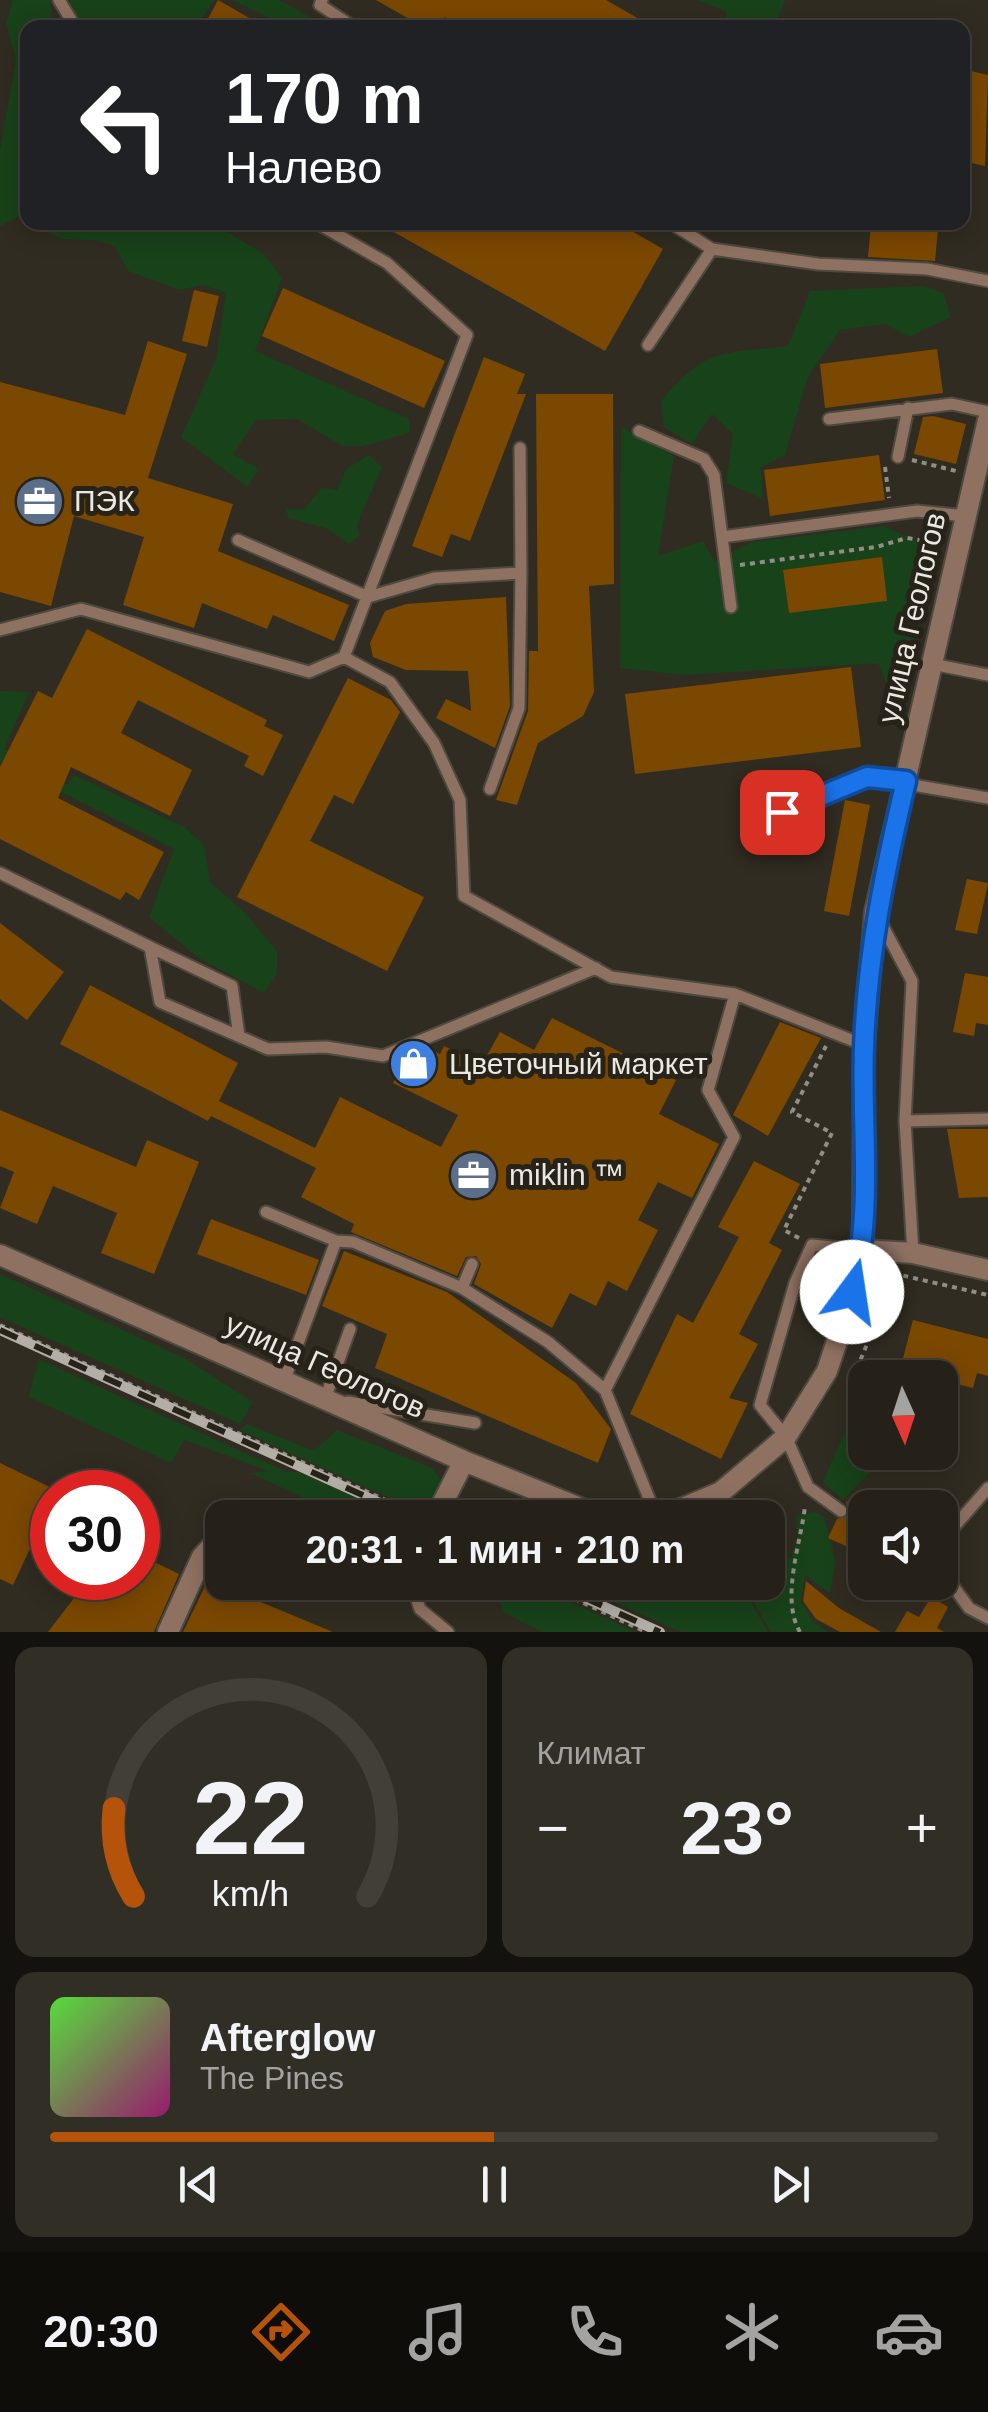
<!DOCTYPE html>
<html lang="ru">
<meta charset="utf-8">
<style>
:root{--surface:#252119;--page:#312e26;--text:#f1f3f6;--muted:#a3a3a2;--line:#423e38;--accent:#b45309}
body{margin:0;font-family:Arial,sans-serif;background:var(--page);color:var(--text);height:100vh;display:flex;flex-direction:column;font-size:38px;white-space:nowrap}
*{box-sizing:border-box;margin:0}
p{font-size:32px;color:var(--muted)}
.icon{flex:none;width:55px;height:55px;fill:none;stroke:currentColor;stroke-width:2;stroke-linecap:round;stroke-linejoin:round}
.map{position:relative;height:1632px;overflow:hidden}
.panel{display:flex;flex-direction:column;gap:15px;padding:15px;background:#14120e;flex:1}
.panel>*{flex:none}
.top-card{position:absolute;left:20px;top:20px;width:950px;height:210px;border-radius:20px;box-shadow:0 5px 25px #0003,0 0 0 2px var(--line);background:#202124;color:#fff;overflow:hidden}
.needle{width:65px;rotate:177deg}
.tools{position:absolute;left:848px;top:1360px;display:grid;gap:20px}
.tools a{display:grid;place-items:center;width:110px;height:110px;border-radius:20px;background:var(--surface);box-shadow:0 5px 25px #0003,0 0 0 2px var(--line);font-size:50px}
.speed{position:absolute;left:30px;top:1470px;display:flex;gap:20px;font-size:50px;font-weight:700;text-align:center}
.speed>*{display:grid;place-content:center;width:130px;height:130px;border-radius:50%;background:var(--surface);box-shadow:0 5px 25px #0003,0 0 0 2px var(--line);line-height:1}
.speed .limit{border:15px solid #d22;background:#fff;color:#111}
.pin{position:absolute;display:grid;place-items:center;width:85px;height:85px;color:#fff;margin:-42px;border-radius:20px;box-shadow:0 5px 15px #0006}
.me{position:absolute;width:110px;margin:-55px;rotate:14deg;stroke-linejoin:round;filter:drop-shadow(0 0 8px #0008)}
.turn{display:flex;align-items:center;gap:35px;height:210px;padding:0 40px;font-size:45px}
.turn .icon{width:130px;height:130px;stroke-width:2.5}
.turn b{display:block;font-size:70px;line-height:85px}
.big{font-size:75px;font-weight:700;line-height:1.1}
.panel .tile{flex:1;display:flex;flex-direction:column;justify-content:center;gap:15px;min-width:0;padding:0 35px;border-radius:20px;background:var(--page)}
.panel .dial{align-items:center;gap:0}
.dial svg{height:260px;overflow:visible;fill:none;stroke:var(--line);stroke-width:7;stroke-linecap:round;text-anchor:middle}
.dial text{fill:var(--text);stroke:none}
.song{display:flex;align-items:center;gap:30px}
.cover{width:120px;height:120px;border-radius:15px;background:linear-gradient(135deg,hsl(110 70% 55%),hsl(320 70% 35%))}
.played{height:10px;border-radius:5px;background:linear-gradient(90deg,var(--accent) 50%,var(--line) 50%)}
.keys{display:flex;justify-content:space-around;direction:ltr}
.heat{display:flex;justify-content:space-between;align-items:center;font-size:55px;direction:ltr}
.panel .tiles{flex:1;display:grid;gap:15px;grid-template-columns:1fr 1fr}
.tile:last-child{grid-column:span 2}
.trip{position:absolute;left:205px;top:1500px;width:580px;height:100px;border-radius:20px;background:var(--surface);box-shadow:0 5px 25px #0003,0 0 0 2px var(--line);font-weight:700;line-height:100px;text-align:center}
.dock{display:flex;height:160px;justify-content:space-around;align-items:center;background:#0f0d0a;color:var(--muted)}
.dock .icon{width:70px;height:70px}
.dock .current{color:var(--accent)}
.dock b{font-size:45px;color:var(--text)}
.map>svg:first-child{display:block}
.green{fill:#18421a}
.building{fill:#7b4802}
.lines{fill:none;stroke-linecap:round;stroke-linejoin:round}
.lane-casing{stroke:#4f4a40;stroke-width:15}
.street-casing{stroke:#4f4a40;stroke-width:24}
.path{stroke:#928e85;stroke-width:4;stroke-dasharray:5 5;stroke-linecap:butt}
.lane{stroke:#8f7161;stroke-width:11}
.street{stroke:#8f7161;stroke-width:20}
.rail-casing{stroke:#b3afa7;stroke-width:10}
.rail{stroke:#272318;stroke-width:6;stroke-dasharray:19;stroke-linecap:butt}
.route-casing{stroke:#114b97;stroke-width:25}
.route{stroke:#1a73e8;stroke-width:18}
.labels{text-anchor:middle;stroke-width:10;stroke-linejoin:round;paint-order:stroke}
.poi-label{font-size:30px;fill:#ebe8e1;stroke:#272318;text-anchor:start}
.street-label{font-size:30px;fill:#ebe8e1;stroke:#272318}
</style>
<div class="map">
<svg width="988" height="1632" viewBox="0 0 988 1632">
<rect width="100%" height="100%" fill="#312c21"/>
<!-- green -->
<path class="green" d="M13 0H51V19L58 27 28 28 27 220 20 216 0 226V150L16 60 6 23Z
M70 0H215L195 27 88 28 69 6Z
M232 0H279L317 21 313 27H288Z
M697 0H785L774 27 727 28 726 11Z
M32 223H212L264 254 282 278 255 351 409 419V433L364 446H342L297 419 256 420 233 454 259 469 247 487 181 437 216 359 226 293 203 285 179 290 128 271 115 246 95 240 62 239Z
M924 286 943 293 951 317 909 337 885 324 840 330 808 377 785 455 761 467 763 499 726 483 733 434 712 414 692 444 664 427 661 401C707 347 721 354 788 346L810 291Z
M621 427 674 456 658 556 703 541 715 562 751 542 885 526 938 553 898 712 878 663 683 675 620 668Z
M369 455 382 467 357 525 360 535 349 544 328 529 288 518 286 509H304L322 488 337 490 346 469Z
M0 691 29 692 4 749 68 785 74 775 184 827 204 845 210 882 245 913 277 951V974L264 993 199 958 149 917 174 849 0 761Z
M0 1274 182 1357 253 1402 240 1424 0 1317Z
M38 1359 287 1472H299L400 1517H329L321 1506 250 1473 268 1471 184 1440 171 1463 29 1397Z
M860 1397 865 1399V1452L881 1453 870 1472 843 1500 823 1482Z
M247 1424 314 1451 337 1430 432 1468 444 1485 430 1514 423 1513 239 1430Z
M816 1512 824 1517 836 1562 830 1593 805 1575 801 1602 814 1623 828 1632H771L743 1583 768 1582V1557L775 1563 791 1558 798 1537 796 1517Z
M455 1583H498L495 1589 500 1583H527L636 1632H542L503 1612 496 1589 492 1598Z
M572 1583H634L656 1593 666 1583H740L768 1632H681Z"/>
<!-- building -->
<path class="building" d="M218 0 267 28H203Z
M376 0H606L655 28H464L445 17 439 28H425Z
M962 69 988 75 985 166 962 161Z
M376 222H616L663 249 605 351Z
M871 225 938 230 935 261 868 257Z
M283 288 445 361 424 408 262 336Z
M194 290 219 296 207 347 182 341Z
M148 341 187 354 148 478 233 504 218 551 349 605 334 641 273 615 267 629 202 603 194 628 123 605 144 537 74 516 51 606 0 592V382L125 415Z
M937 349 943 393 825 408 820 364Z
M484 357 525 374 517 394H526L470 541 451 534 442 557 412 546Z
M536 394H613L614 584 589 586 594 692 583 716 538 743 517 805 496 800 528 711 529 651H538Z
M933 416 966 424 956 464 914 454 923 417Z
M879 455 885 500 770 516 764 470Z
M882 557 887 601 789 613 783 570Z
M506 597 510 706 495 748 436 718 446 699 471 711 468 671 406 670 373 657 370 643 385 611 406 604Z
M87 629 267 720 264 726 283 735 263 776 244 766 249 756 138 700 121 733 192 770 170 816 71 767 58 798 164 852 139 900 126 892 120 900 0 839V767L38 691 52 698Z
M851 667 861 747 635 774 625 694Z
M348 678 391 700 400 712 353 804 334 795 310 841 424 897 387 971 237 897Z
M845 800 870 805 849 916 824 911Z
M967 879 988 883 977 934 955 930Z
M0 923 64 972 27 1020 0 999Z
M965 973 988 977V1025L976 1023 974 1036 953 1032Z
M90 985 238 1063 219 1101 315 1148 340 1097 441 1147 458 1115 393 1083 407 1056 414 1060 428 1048 440 1054 444 1046 482 1065 500 1032 534 1050 552 1018 676 1080 659 1114 719 1144 692 1198 658 1182 638 1220 658 1230 627 1291 608 1281 596 1306 570 1293 552 1328 474 1284 481 1264 476 1256 466 1257 457 1276 351 1232 354 1224 301 1197 316 1168 211 1116 208 1121 60 1044Z
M780 1022 821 1038 768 1136 733 1115Z
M0 1110 136 1167 147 1140 199 1162 154 1274 101 1253 117 1213 53 1186 37 1224 0 1208 14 1172 0 1166Z
M947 1129H988V1197L959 1198Z
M754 1161 800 1184 769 1243 782 1250 739 1334 758 1344 729 1398 748 1403 721 1459 630 1414 677 1314 693 1323 739 1237 718 1227Z
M211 1219 319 1260 306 1295 197 1254Z
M344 1251 447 1292 576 1383 611 1429 598 1463 375 1368 387 1334 322 1306Z
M913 1320 988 1339V1376L977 1373 973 1388 900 1370Z
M0 1463 52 1488V1521L41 1546 33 1542 13 1585 0 1579Z
M846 1501 865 1510V1539L859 1552 828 1538 837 1519 849 1516Z
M138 1554 179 1574 154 1632H48L81 1589 87 1594 95 1578H138Z
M208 1580 333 1632H183Z
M806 1581 839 1608 881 1632H840L816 1619 803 1601Z
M931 1597 948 1607 937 1628 944 1632H895L907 1611 919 1617Z"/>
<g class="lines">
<defs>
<path id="lane" d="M59 0 76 28
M322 0 320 5 355 28
M315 222 387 263 467 335 344 657 390 682 434 743 460 800 464 896 611 977 735 994 864 1045
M669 222 712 249
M648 345 712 249 818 264 927 269 988 281
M829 419 952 404 988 412
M639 431 704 459 714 475 731 607
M898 457 908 408
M722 537 917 511 966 516
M238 540 368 597 434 578 521 573 520 448
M0 630 81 609 309 672 344 657
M932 664 988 675
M490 789 519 708 521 573
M782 812 867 777 988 798
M0 873 150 947 160 1002 268 1049 326 1047 383 1056 596 968
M878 917 912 981 905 1121 913 1253
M150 947 232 986 239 1036
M905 1121 988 1119
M266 1212 336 1241 284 1381
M336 1241 353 1242 462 1288 548 1342 605 1390
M462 1288 472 1264
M325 1399 350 1329
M348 1402 475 1423
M841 1511 808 1487 786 1437 760 1405 795 1283 812 1245 863 1250
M657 1518 605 1390 734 1137 708 1090 735 994
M940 1543 988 1488
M940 1568 969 1608 988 1618
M411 1582 420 1609 448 1632"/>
<path id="street" d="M863 1250 913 1253 988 1270
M0 1255 464 1461 585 1510 630 1518
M435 1518 464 1461
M659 1518 721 1492 786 1437 827 1371 847 1311 863 1250 864 1045 875 912 988 420
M168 1632 202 1557 222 1535"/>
</defs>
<!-- lane casing -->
<use href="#lane" class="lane-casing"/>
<!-- street casing -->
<use href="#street" class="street-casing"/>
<!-- path -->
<path class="path" d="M912 460 956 471
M885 467 889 498
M740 565 876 547 907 538 938 543
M799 1238 784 1230 832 1133 792 1112 826 1046
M0 1325 414 1513
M853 1378 896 1274 988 1295
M538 1582 646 1632
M800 1632C780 1598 801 1543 805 1506"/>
<!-- lane -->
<use href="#lane" class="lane"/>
<!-- street -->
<use href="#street" class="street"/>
<defs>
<path id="rail" d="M0 1330 413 1518
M550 1582 660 1632"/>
</defs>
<!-- rail casing -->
<use href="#rail" class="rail-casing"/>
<!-- rail -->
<use href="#rail" class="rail"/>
</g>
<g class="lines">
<defs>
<path id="route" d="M782 812 867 777 906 781C885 869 867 956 864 1047 861 1128 874 1213 852 1292"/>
</defs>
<!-- route casing -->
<use href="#route" class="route-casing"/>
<!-- route -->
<use href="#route" class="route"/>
</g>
<!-- icons -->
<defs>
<symbol id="office-disc" viewBox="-11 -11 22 22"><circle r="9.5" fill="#5c6f8a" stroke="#272318"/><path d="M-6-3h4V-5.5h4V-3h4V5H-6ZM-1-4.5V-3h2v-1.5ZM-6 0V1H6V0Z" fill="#fff"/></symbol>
<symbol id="shop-disc" viewBox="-11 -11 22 22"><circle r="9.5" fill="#3f7fe0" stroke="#272318"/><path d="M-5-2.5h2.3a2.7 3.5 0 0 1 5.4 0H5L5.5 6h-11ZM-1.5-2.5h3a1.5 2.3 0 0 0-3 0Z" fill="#fff"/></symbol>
</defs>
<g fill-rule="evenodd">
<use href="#office-disc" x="12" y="474" width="55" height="55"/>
<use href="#shop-disc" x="386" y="1036" width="55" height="55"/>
<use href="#office-disc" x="446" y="1148" width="55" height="55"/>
</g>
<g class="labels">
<!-- poi labels -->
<g class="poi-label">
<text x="74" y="511">ПЭК</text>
<text x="449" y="1074">Цветочный маркет</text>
<text x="509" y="1185">miklin ™</text>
</g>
<!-- street labels -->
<g class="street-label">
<text transform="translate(912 618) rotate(-77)" y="10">улица Геологов</text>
<text transform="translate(325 1366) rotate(24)" y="10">улица Геологов</text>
</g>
</g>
</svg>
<div class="tools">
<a><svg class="needle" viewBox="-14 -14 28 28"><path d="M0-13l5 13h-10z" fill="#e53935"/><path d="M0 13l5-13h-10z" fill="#a3a3a2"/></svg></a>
<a><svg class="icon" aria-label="sound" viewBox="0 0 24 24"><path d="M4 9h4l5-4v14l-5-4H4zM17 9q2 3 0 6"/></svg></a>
</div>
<div class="speed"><div class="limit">30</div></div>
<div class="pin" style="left:782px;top:812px;background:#d93025"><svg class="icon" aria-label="arrive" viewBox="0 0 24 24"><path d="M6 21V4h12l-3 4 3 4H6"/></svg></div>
<svg class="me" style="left:852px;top:1292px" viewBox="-20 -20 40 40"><circle r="19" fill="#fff"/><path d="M0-13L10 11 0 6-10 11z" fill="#1a73e8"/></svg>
<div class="trip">20:31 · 1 мин · 210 m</div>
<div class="top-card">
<div class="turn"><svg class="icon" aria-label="left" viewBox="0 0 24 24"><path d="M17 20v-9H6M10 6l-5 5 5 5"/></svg><div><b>170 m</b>Налево</div></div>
</div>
</div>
<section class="panel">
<div class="tiles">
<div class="tile dial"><svg viewBox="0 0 100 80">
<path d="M14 69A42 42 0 1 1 86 69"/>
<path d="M14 69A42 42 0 0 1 8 42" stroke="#b45309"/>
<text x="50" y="56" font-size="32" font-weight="700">22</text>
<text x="50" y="72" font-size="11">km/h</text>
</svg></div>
<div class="tile"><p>Климат</p>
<div class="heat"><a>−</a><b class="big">23°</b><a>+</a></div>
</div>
<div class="tile">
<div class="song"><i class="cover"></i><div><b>Afterglow</b><p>The Pines</p></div></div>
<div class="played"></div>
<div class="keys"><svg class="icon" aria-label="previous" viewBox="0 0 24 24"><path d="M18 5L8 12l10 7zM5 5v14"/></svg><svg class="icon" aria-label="pause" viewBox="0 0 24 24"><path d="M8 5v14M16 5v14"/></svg><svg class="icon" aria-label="next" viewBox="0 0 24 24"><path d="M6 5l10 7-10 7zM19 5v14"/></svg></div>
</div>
</div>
</section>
<nav class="dock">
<b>20:30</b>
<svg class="icon current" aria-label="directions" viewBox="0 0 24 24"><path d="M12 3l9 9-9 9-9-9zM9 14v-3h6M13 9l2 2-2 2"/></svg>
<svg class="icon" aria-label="music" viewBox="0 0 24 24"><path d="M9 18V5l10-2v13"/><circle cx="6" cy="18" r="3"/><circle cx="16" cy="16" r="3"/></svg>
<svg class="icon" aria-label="phone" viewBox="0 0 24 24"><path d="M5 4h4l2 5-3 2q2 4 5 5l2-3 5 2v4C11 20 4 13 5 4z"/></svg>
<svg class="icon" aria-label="climate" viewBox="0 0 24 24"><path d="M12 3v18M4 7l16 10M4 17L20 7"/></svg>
<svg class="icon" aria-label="car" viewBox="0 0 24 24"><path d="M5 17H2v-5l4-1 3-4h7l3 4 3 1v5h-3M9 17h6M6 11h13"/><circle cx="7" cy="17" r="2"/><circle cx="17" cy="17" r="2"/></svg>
</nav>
